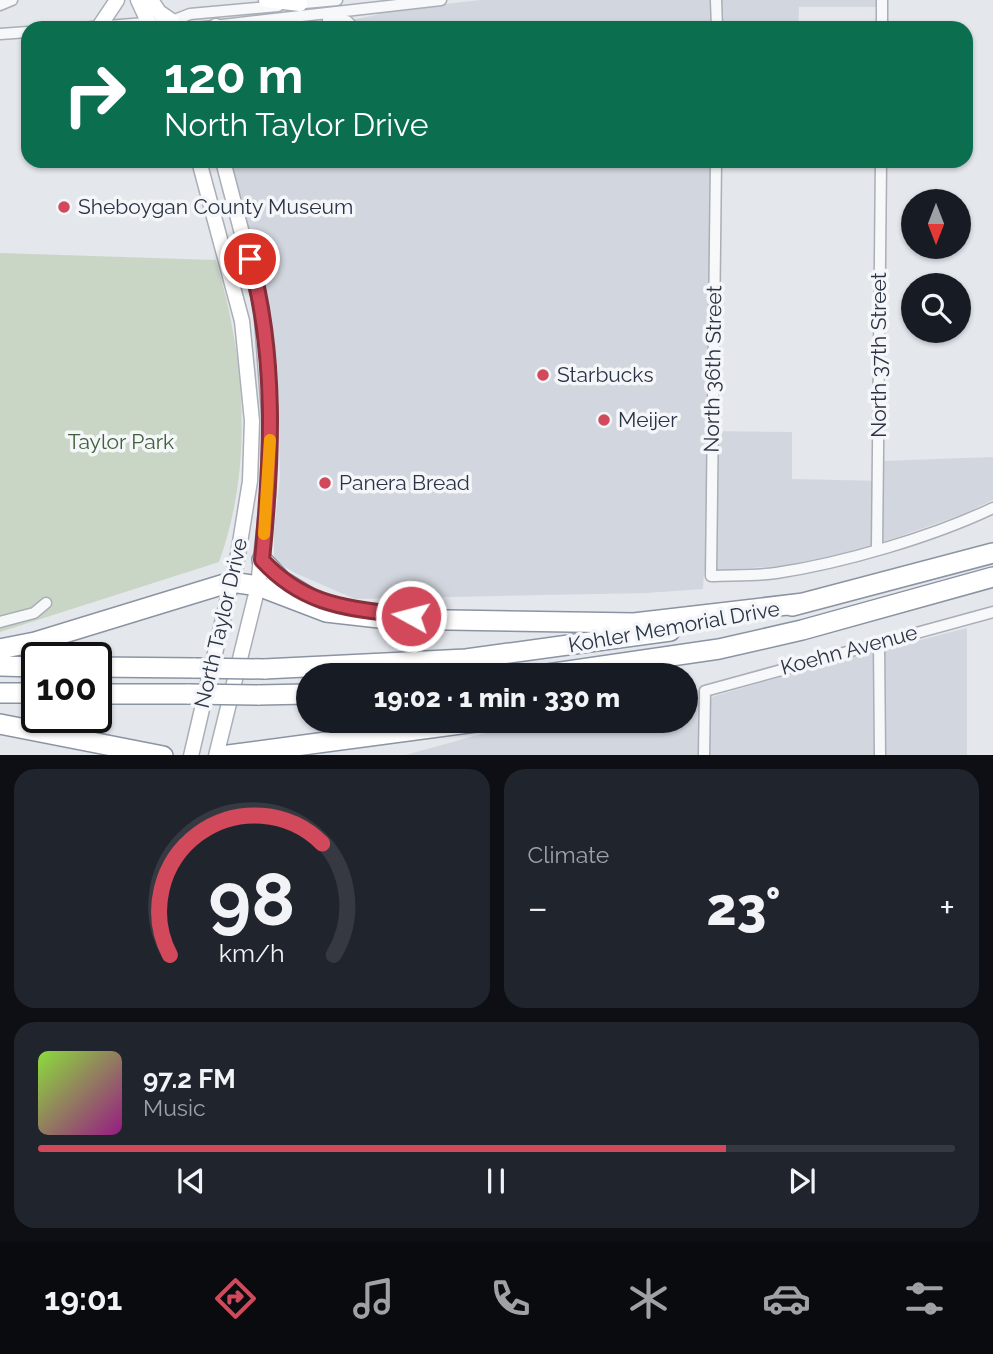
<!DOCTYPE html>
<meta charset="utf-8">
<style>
:root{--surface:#171b24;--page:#20242c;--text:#f1f3f6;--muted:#9ea1a6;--line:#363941;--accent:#d1495b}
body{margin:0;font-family:Raleway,sans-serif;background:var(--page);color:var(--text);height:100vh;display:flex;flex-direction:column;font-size:26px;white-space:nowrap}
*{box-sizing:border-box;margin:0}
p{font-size:23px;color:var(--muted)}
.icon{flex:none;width:38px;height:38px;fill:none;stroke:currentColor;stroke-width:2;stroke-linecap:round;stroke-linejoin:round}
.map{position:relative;height:755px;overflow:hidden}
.details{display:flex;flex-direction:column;gap:14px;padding:14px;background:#0d0f14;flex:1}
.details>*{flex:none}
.top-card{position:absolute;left:21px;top:21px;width:952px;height:147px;border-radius:21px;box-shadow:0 2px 5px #0004;background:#0b6e4f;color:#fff;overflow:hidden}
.needle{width:46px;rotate:180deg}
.buttons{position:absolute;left:901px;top:189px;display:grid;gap:14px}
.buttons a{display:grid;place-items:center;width:70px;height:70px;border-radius:50%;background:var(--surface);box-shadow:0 2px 5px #0004;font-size:35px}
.speed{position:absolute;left:21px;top:642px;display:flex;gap:14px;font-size:35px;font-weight:700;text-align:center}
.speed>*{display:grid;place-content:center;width:91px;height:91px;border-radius:50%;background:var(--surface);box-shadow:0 2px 5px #0004;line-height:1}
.speed .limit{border:4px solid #111;border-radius:10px;background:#fff;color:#111}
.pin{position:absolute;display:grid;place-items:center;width:60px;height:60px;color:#fff;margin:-30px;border:4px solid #fff;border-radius:50%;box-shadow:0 2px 7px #0007}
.me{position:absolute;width:77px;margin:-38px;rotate:277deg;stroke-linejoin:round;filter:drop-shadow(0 0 5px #0008)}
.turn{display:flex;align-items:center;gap:24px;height:147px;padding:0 28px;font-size:32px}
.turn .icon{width:91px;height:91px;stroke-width:2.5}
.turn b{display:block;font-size:49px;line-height:60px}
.big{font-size:52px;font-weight:800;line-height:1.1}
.details .tile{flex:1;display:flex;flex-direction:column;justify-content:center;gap:10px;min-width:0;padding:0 24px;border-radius:21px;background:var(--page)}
.details .dial{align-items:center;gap:0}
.dial svg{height:182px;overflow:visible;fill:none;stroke:var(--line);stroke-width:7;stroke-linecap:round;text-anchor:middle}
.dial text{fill:var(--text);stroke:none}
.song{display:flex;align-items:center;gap:21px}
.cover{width:84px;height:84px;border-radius:10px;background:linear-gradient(135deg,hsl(90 70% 55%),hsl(310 70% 35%))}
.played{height:7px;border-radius:4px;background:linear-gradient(90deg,var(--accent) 75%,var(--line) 75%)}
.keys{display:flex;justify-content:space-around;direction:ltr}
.heat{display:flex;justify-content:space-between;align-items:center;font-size:38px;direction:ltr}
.details .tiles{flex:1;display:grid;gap:14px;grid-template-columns:1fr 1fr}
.tile:last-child{grid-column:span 2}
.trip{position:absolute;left:296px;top:663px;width:402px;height:70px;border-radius:35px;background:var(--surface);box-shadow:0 2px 5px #0004;font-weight:800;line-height:70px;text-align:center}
.tab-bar{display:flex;height:112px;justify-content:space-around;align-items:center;background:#090b0e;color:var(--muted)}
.tab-bar .icon{width:49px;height:49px}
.tab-bar .active{color:var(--accent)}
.tab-bar b{font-size:32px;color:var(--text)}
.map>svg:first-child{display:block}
.built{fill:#d2d6de}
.green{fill:#c9d6c5}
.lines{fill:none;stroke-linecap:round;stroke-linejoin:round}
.street-casing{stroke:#a9aeb7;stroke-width:13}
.secondary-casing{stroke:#a9aeb7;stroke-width:17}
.highway-casing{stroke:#8b94a3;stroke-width:22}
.street{stroke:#f7f8fa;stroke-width:10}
.secondary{stroke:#fff;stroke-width:14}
.highway{stroke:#fff;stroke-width:19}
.highway-bridge-casing{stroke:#8b94a3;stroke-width:22;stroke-linecap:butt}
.highway-bridge{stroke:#fff;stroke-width:19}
.route-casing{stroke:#882f3b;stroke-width:18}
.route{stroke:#d1495b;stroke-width:12}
.slow{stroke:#f59e0b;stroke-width:12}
.poi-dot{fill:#d1495b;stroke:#f4f6f9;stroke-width:2.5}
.labels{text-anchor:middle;stroke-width:7;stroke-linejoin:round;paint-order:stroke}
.poi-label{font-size:21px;fill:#2b3445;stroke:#f4f6f9;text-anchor:start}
.street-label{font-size:21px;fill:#2b3445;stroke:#f4f6f9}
.park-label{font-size:21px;fill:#3f6138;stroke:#f4f6f9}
</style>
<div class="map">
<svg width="993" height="756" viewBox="0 0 993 756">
<rect width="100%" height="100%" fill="#e4e7ec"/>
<!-- built -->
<path class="built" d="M481 0H879V7H799L798 28H235L336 23 376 15 382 11Z
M229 161H712L707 431 792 432V479L883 481V461L993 457V500L961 515 860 550 781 566 704 571 703 589 646 593 355 599 295 573 274 560V529L280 477 278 370 265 289Z
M967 628V755L402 756 528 721H686V680L692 678 695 702 799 671Z"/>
<!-- green -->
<path class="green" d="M0 253 216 260C245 358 254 465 219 562L0 632Z"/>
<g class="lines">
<defs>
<path id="street" d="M716 0 717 28
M294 4 337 0
M0 5 12 0
M328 20 347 21 354 28
M172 21 185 27 196 28 441 0
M80 28 172 21 190 14 278 6
M882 28V0
M0 34 28 32
M716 161 711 576C732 575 755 576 776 573 843 563 932 537 993 508
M877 548 881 161
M0 622 34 613 46 603
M879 643 880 756
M704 756 705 691 993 612"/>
<path id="secondary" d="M138 0 151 28
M151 0 159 12 172 21
M266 0 300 4
M99 27 117 0
M215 28 216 26
M191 756 238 555 250 481 252 421 242 321 199 161
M216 756 258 586 268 494 270 427 261 306 223 161"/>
<path id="highway" d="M262 560 282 581 305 595
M792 606 993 553
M0 649 35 642 231 582 258 586 326 612 388 619 634 623 804 603
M0 666 37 667
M96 667 195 668
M264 669 466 659 670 631
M534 676 719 649 802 630 993 577
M0 693H37
M96 694H189
M258 695 308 694
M0 724 163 756
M221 756 483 721"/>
</defs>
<!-- street casing -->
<use href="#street" class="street-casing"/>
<!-- secondary casing -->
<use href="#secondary" class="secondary-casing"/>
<!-- highway casing -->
<use href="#highway" class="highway-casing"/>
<!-- street -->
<use href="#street" class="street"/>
<!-- secondary -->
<use href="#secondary" class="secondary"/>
<!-- highway -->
<use href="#highway" class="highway"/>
<defs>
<path id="highway-bridge" d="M195 668 264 669
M189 694 258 695"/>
</defs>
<!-- highway-bridge casing -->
<use href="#highway-bridge" class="highway-bridge-casing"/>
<!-- highway-bridge -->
<use href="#highway-bridge" class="highway-bridge"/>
</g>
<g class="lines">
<defs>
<path id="route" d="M250 259C277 356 272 460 262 560 306 608 351 608 411 616"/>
</defs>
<!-- route casing -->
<use href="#route" class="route-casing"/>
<!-- route -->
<use href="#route" class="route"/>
<!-- slow -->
<path class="slow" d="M264 534 270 440"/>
</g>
<!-- markers -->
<g class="poi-dot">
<circle cx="64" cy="207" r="7"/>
<circle cx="543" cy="375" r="7"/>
<circle cx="604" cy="420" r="7"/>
<circle cx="325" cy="483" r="7"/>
</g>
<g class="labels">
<!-- poi labels -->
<g class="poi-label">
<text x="78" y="214">Sheboygan County Museum</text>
<text x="557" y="382">Starbucks</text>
<text x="618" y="427">Meijer</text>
<text x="339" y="490">Panera Bread</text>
</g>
<!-- street labels -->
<g class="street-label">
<text transform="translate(879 355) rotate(-90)" y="7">North 37th Street</text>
<text transform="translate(713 369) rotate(-89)" y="7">North 36th Street</text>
<text transform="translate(221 623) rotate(-77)" y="7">North Taylor Drive</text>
<text transform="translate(674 627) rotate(-10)" y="7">Kohler Memorial Drive</text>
<text transform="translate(849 650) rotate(-15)" y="7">Koehn Avenue</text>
</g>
<!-- park labels -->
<g class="park-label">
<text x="121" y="449">Taylor Park</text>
</g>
</g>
</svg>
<div class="buttons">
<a><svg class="needle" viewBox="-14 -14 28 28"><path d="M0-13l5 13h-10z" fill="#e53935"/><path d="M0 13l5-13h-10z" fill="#9ea1a6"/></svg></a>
<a><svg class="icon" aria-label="search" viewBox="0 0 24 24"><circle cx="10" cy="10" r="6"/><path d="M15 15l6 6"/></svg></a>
</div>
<div class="speed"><div class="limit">100</div></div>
<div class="pin" style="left:250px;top:259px;background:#d93025"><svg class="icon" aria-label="arrive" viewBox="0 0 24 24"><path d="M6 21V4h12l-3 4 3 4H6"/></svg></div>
<svg class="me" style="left:411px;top:616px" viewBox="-20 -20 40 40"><circle r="17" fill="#d1495b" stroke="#fff" stroke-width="3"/><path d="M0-11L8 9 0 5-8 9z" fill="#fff"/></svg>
<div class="trip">19:02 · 1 min · 330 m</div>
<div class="top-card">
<div class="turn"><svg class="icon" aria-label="right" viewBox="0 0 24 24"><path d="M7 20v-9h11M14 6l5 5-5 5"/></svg><div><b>120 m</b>North Taylor Drive</div></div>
</div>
</div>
<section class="details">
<div class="tiles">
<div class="tile dial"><svg viewBox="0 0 100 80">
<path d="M14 69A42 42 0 1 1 86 69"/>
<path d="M14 69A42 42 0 0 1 81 20" stroke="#d1495b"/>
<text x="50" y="56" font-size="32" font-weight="700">98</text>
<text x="50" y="72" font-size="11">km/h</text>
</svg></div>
<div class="tile"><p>Climate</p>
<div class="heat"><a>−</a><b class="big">23°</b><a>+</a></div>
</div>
<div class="tile">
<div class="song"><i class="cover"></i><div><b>97.2 FM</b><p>Music</p></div></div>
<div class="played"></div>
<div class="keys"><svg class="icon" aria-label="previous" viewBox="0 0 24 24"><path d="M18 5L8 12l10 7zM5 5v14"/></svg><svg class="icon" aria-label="pause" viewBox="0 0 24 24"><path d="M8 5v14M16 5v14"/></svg><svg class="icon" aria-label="next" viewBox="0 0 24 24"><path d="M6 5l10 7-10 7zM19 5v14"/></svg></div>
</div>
</div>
</section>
<nav class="tab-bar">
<b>19:01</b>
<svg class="icon active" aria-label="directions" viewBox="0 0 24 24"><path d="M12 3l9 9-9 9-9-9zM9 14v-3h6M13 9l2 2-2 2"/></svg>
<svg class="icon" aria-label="music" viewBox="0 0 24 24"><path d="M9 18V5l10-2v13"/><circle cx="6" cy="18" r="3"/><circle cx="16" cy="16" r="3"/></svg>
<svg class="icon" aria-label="phone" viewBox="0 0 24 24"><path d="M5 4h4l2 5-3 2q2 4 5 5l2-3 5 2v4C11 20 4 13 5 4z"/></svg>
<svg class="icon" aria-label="climate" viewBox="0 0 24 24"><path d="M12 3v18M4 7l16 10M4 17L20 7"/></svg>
<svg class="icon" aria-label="car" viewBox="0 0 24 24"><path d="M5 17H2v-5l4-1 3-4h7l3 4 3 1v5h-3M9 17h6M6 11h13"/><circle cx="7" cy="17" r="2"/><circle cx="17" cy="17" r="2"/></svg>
<svg class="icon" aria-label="filters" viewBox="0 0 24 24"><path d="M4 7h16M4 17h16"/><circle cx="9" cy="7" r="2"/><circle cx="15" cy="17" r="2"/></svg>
</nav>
